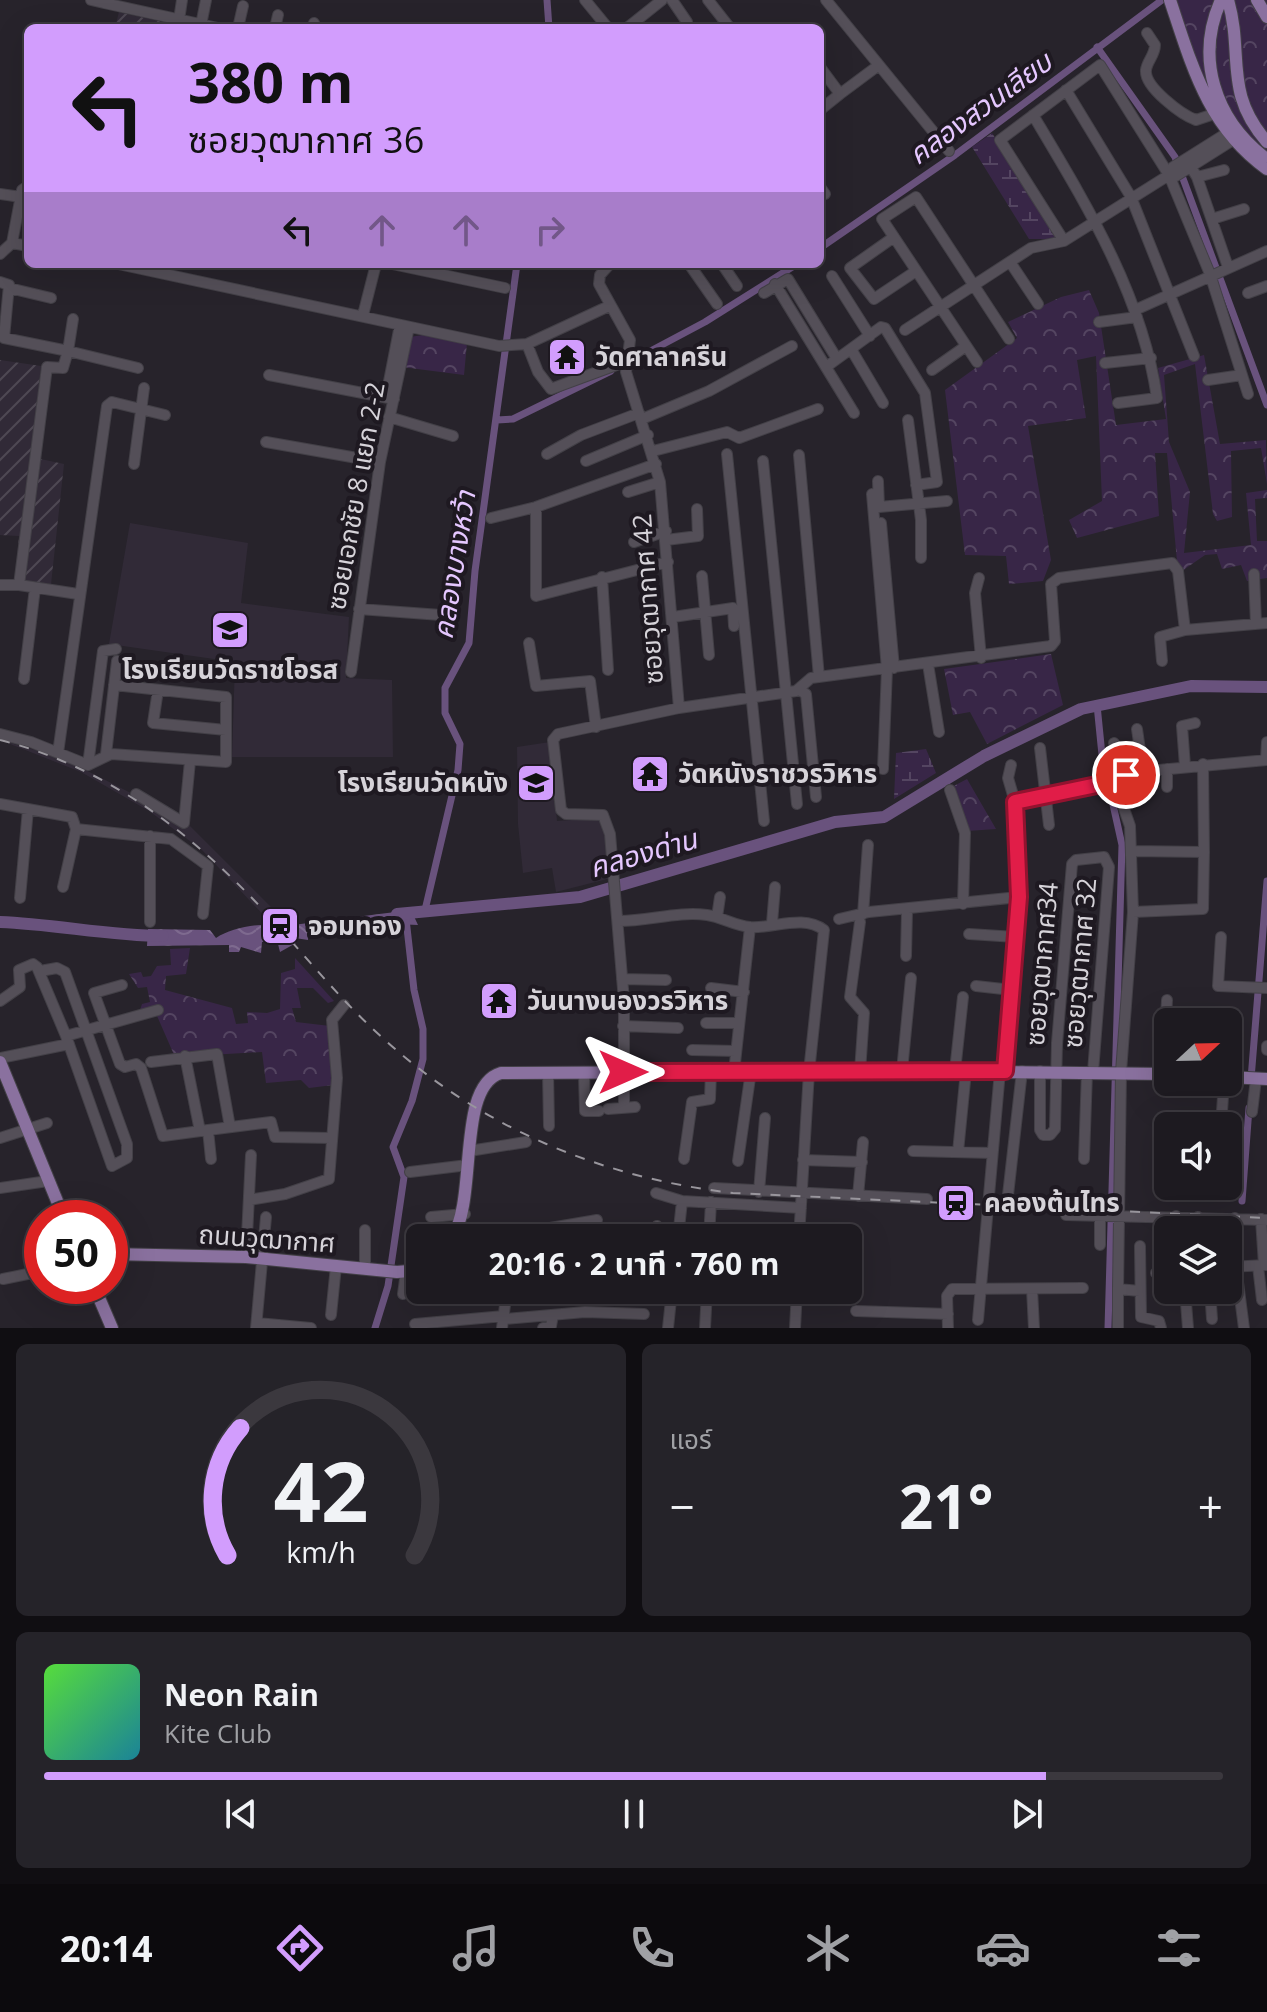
<!DOCTYPE html>
<html lang="th">
<meta charset="utf-8">
<style>
:root{--surface:#1d1a20;--page:#252329;--text:#f1f3f6;--muted:#a0a1a5;--line:#3b383e;--accent:#d29dfd}
body{margin:0;font-family:"Open Sans","Noto Sans Thai",sans-serif;background:var(--page);color:var(--text);height:100vh;display:flex;flex-direction:column;font-size:30px;white-space:nowrap}
*{box-sizing:border-box;margin:0}
p{font-size:26px;color:var(--muted)}
.icon{flex:none;width:44px;height:44px;fill:none;stroke:currentColor;stroke-width:2;stroke-linecap:round;stroke-linejoin:round}
.map{position:relative;height:1328px;overflow:hidden}
.details{display:flex;flex-direction:column;gap:16px;padding:16px;background:#100e12;flex:1}
.details>*{flex:none}
.guide{position:absolute;left:24px;top:24px;width:800px;height:244px;border-radius:12px;box-shadow:0 8px 32px #0002,0 0 0 2px var(--line);background:#d29dfd;color:#111;overflow:hidden}
.needle{width:52px;rotate:68deg}
.tools{position:absolute;left:1154px;top:1008px;display:grid;gap:16px}
.tools a{display:grid;place-items:center;width:88px;height:88px;border-radius:12px;background:var(--surface);box-shadow:0 8px 32px #0002,0 0 0 2px var(--line);font-size:40px}
.speed{position:absolute;left:24px;top:1200px;display:flex;gap:16px;font-size:40px;font-weight:700;text-align:center}
.speed>*{display:grid;place-content:center;width:104px;height:104px;border-radius:50%;background:var(--surface);box-shadow:0 8px 32px #0002,0 0 0 2px var(--line);line-height:1}
.speed .limit{border:12px solid #d22;background:#fff;color:#111}
.pin{position:absolute;display:grid;place-items:center;width:68px;height:68px;color:#fff;margin:-34px;border:4px solid #fff;border-radius:50%;box-shadow:0 2px 8px #0007}
.me{position:absolute;width:88px;margin:-44px;rotate:90deg;stroke-linejoin:round;filter:drop-shadow(0 0 6px #0008)}
.turn{display:flex;align-items:center;gap:28px;height:168px;padding:0 32px;font-size:36px}
.turn .icon{width:104px;height:104px;stroke-width:2.5}
.turn b{display:block;font-size:56px;line-height:68px}
.lanes{display:flex;align-items:center;height:76px;padding:0 32px;background:#0003;justify-content:center;gap:40px;direction:ltr}
.lanes .off{opacity:.35}
.big{font-size:60px;font-weight:700;line-height:1.1}
.details .tile{flex:1;display:flex;flex-direction:column;justify-content:center;gap:12px;min-width:0;padding:0 28px;border-radius:12px;background:var(--page)}
.details .dial{align-items:center;gap:0}
.dial svg{height:208px;overflow:visible;fill:none;stroke:var(--line);stroke-width:7;stroke-linecap:round;text-anchor:middle}
.dial text{fill:var(--text);stroke:none}
.song{display:flex;align-items:center;gap:24px}
.cover{width:96px;height:96px;border-radius:12px;background:linear-gradient(135deg,hsl(110 70% 55%),hsl(190 70% 35%))}
.played{height:8px;border-radius:4px;background:linear-gradient(90deg,var(--accent) 85%,var(--line) 85%)}
.keys{display:flex;justify-content:space-around;direction:ltr}
.heat{display:flex;justify-content:space-between;align-items:center;font-size:44px;direction:ltr}
.details .tiles{flex:1;display:grid;gap:16px;grid-template-columns:1fr 1fr}
.tile:last-child{grid-column:span 2}
.trip{position:absolute;left:406px;top:1224px;width:456px;height:80px;border-radius:12px;background:var(--surface);box-shadow:0 8px 32px #0002,0 0 0 2px var(--line);font-weight:700;line-height:80px;text-align:center}
.tabs{display:flex;height:128px;justify-content:space-around;align-items:center;background:#0c0a0d;color:var(--muted)}
.tabs .icon{width:56px;height:56px}
.tabs .selected{color:var(--accent)}
.tabs b{font-size:36px;color:var(--text)}
.map>svg:first-child{display:block}
.built{fill:#312a37}
.industrial{fill:url(#industrial-furrows)}
.forest{fill:url(#forest-crowns)}
.wetland{fill:url(#wetland-marsh)}
.water{fill:url(#water-waves)}
.lines{fill:none;stroke-linecap:round;stroke-linejoin:round}
.canal{stroke:#69527d;stroke-width:7}
.river{stroke:#69527d;stroke-width:12}
.minor-casing{stroke:#434047;stroke-width:12}
.major-casing{stroke:#434047;stroke-width:14}
.minor{stroke:#544f58;stroke-width:10}
.major{stroke:#8a719f;stroke-width:12}
.rail{stroke:#99969d;stroke-width:2;stroke-dasharray:10 10;stroke-linecap:butt}
.route-casing{stroke:#92132f;stroke-width:20}
.route{stroke:#e11d48;stroke-width:14}
.labels{text-anchor:middle;stroke-width:8;stroke-linejoin:round;paint-order:stroke}
.poi-label{font-size:26px;font-weight:bold;fill:#d6d3d9;stroke:#1e1921;text-anchor:start}
.street-label{font-size:26px;fill:#d6d3d9;stroke:#1e1921}
.water-label{font-size:28px;font-style:italic;fill:#e5c7ff;stroke:#1e1921}
</style>
<div class="map">
<svg width="1267" height="1328" viewBox="0 0 1267 1328">
<defs>
<pattern id="industrial-furrows" width="10" height="10" patternUnits="userSpaceOnUse" patternTransform="scale(2)"><rect width="10" height="10" fill="#312a37"/><path d="M-1 1l2-2M0 10L10 0M9 11l2-2" fill="none" stroke="#4e4853"/></pattern>
<pattern id="forest-crowns" width="20" height="18" patternUnits="userSpaceOnUse" patternTransform="scale(2)"><rect width="20" height="18" fill="#382647"/><path d="M2 6a3 3 0 1 1 6 0M12 15a3 3 0 1 1 6 0" fill="none" stroke="#544561"/></pattern>
<pattern id="wetland-marsh" width="20" height="14" patternUnits="userSpaceOnUse" patternTransform="scale(2)"><rect width="20" height="14" fill="#382647"/><path d="M1 5h8M5 5V1M11 12h8M15 12V8" fill="none" stroke="#544561"/></pattern>
<pattern id="water-waves" width="16" height="10" patternUnits="userSpaceOnUse" patternTransform="scale(2)"><rect width="16" height="10" fill="#69527d"/><path d="M0 5q4-4 8 0t8 0" fill="none" stroke="#7e6a8f"/></pattern>
</defs>
<rect width="100%" height="100%" fill="#27232b"/>
<!-- built -->
<path class="built" d="M130 523 248 543 241 603 349 617 346 678 392 680 393 757H232L235 662 109 644Z
M0 740 60 757 184 820 281 917 271 923 202 850 149 811 81 772Z
M550 742 557 821 597 818 603 822 611 878 556 892 552 868 523 873 518 824 517 747Z"/>
<!-- industrial -->
<path class="industrial" d="M119 12 189 28H115Z
M0 360 41 366 31 457 64 464 51 584 15 579 19 536 0 535Z"/>
<!-- forest -->
<path class="forest" d="M1170 0H1267V154L1209 105Z
M1089 290 1099 313 1116 425 1166 419 1158 368 1204 355 1220 444 1266 440 1267 484 1261 448 1231 451 1232 517 1217 521 1213 514 1195 364 1164 375 1169 442 1190 492 1184 553 1251 545 1246 493 1267 490V498L1255 499 1257 541H1267V578L1247 581 1241 565 1222 569 1217 554 1205 555 1182 571 1177 561 1167 453H1155L1159 516 1077 538 1069 520 1102 501 1096 356 1077 360 1086 418 1028 426 1051 560 1043 581 1009 584 1006 556 965 555 945 390 1017 338 1008 322 1061 297Z
M423 335 467 343 464 375 402 367 410 337Z
M1051 654 1063 705 987 744 970 712 953 715 944 669Z
M967 779 996 829 967 831 948 789Z
M190 948 186 974 166 976 165 990 232 1008 236 1024 248 1023 247 1012 267 1013 280 1009 281 973 295 969V958L334 1001 328 1003 313 988H297L301 1008H292L296 1022 330 1026 333 1085 309 1088 301 1080 266 1083 262 1052 175 1057 154 1009 139 1013 142 1004 150 1002 147 987 138 988 129 974 141 972 143 977 151 976 157 966 171 965 170 949Z"/>
<!-- wetland -->
<path class="wetland" d="M992 133 1057 235 1055 239H1029L972 147Z
M926 749 936 773 894 799 896 753Z"/>
<!-- water -->
<path class="water" d="M411 910 418 925 395 924 308 935V940L295 938 296 943 280 952 277 940 262 942 261 953 241 947 239 952H229V945L147 946 148 929 210 930 216 938C232 927 262 922 285 926Z"/>
<g class="lines">
<!-- canal -->
<path class="canal" d="M547 0 549 28
M1097 47 1175 157 1267 405
M820 248 955 155 1162 0
M626 364 705 322 797 264
M497 420 513 419 611 371
M1097 705 1102 755 1122 845 1108 1328
M425 910 458 770 460 744 445 713V688L469 643 475 571 517 264
M1251 1079 1267 881
M1242 1201 1249 1108
M375 1328 388 1286 404 1177 393 1147 412 1101 423 1059V1029L414 990 406 919"/>
<!-- river -->
<path class="river" d="M397 914 580 897 835 822 884 817 984 756 1081 709 1191 686 1267 687
M0 922C55 924 109 936 163 936"/>
<defs>
<path id="minor" d="M91 0 104 3 105 0
M585 0 608 28
M672 0 687 22
M708 0 730 28
M826 0 949 151
M104 3 218 28
M179 20 182 0
M201 25 206 0
M238 28 243 6
M275 28 278 15
M313 28 314 23
M627 28 662 0
M1147 33 1155 45C1155 55 1147 61 1146 70 1144 87 1182 115 1196 120L1214 114
M820 67 840 94 820 110
M1066 90 1131 197 1194 356
M840 94 879 65
M1033 115C1086 204 1142 294 1157 398L1118 403
M1186 159 1197 177 1228 267
M1169 175 1176 176 1233 140
M1197 177 1224 170
M820 187 825 194
M0 194 21 197
M1212 219 1244 209
M894 237 850 268 874 299 916 271
M1064 241 1000 140 1100 65 1169 175 1210 274 1248 394
M12 243 28 246
M0 254 12 243 22 190 28 186
M1010 262 1038 304
M118 264 499 346 527 344 609 306
M392 264 505 288
M610 264 600 275 599 284 630 340 626 372 660 482 679 708 558 734 553 740 561 810 566 814 603 815 610 834 624 1001V1108
M689 264 717 304
M722 264 737 286
M832 276 870 336
M0 282 9 285 4 338 68 351 73 319
M775 284 854 413
M9 288 51 298
M764 293 788 279 837 359
M1248 293 1267 286
M1135 310 1267 251
M363 315 376 264
M1099 322 1137 317
M905 330 1031 248 1064 241 1169 175 1173 167 1227 133
M527 344 538 372 551 389 627 361
M851 349 883 403
M977 362 882 219 916 197 1009 339
M1105 363 1151 358
M826 367 881 327 885 328 925 393 937 482 916 485
M932 370 966 346
M269 375 394 399
M1208 380 1242 375
M386 397 400 325
M389 417 453 436
M642 419 709 391 792 346
M908 420 921 520V558
M266 442 380 462
M653 451 727 432 739 438 818 409
M547 454 581 435 639 413
M727 454 764 821
M799 455 819 677
M586 461 648 435
M763 461 797 804
M134 464 144 388
M878 481 879 507
M628 492 660 482
M872 494 887 669 883 769
M536 507V596L668 562
M879 507 947 501
M491 518 536 507 656 464
M881 523 894 668
M666 540 698 536 697 509
M634 542 666 531
M1254 574 1256 624
M702 576 709 655
M602 577 608 670
M979 578 975 593 981 658
M0 585H19L78 594
M19 585 47 367 63 368 68 351 138 368
M359 609 441 615
M673 617 733 608 734 626
M529 643 536 686 590 681 596 727
M1162 661 1160 637 1185 630
M928 664 939 732
M351 672 380 462 409 327
M24 679 35 588
M158 690 153 723 226 730
M799 690 806 694 816 797
M679 708 796 691 811 678 1051 646 1055 641 1051 584 1059 578 1172 563 1178 571 1185 630 1267 623
M1137 729 1143 771
M0 734 31 742 88 765 111 754 226 762V697L114 685
M1114 743 1122 778 1121 800 1130 826 1133 912 1121 1072 1118 1289 1140 1291
M1040 748 1049 825
M58 753 107 406 112 402 165 415
M106 754 117 661
M1266 760 1267 742
M88 765 103 651 116 649
M1185 766 1182 726 1195 723
M1167 769V787
M950 790 965 833 963 904
M136 794 184 823 190 761
M1015 802 1090 788 1137 772 1267 760
M0 804 72 817 76 829 171 839 208 866 203 914
M150 836V922
M1132 851 1204 852 1203 764
M63 887 76 829
M20 898 28 809
M1133 912 1203 909 1204 852
M863 914 868 845
M717 917 720 897
M839 919 869 912 1019 897
M619 921C649 921 678 911 707 915 722 917 735 926 750 927 773 929 803 914 824 930L809 1072 799 1238
M772 923 775 887
M969 934 1016 937
M1221 937 1218 986 1267 988
M906 956 907 911
M622 979 666 980
M122 985 94 993 120 1064 125 1067 136 1064 141 1068 163 1136 208 1130 211 1159
M976 986 1012 990
M711 988 744 992
M0 1001 20 987 19 970 33 964 37 967 66 1036 112 1166 127 1158V1144L65 972 57 968 40 971
M706 1023H739
M623 1026 678 1028
M66 1036 158 1010
M1267 1046V1050
M692 1050 736 1051
M185 1056 200 1131
M0 1058 69 1044
M151 1062 217 1054 230 1127
M902 1071 911 978
M955 1071 963 997
M1005 1071 1019 897 1015 802 1008 778 1011 765
M1040 1071V1130L1043 1135H1050L1055 1129 1057 1043 1072 864 1076 860 1104 857 1109 867 1093 1072
M548 1072 549 1126
M584 1072 585 1111H599
M734 1072 750 927
M860 1072 864 1013 850 997 860 922
M1163 1074 1167 1000
M608 1109 635 1107
M1252 1112 1256 1079
M1221 1126 1224 1082
M208 1130 271 1122 275 1137 331 1138
M0 1138 47 1123
M469 1151 526 1142
M913 1151 992 1153
M958 1152 966 1071
M684 1159 692 1102 710 1099 711 1071
M1084 1159 1087 1072
M803 1160 862 1162
M738 1161 751 1071
M410 1172 468 1165
M0 1188 48 1181
M714 1188 927 1199
M759 1192 765 1118
M656 1193 682 1201 801 1208
M1008 1195 1022 1071
M858 1196 863 1142
M249 1200 285 1194 329 1179 337 1078 332 1020 344 1005
M1066 1215 1267 1220
M431 1217 465 1214
M1198 1217 1199 1230
M1235 1218 1238 1267
M1261 1219 1264 1265
M365 1230V1269
M1176 1230V1216
M454 1235 515 1234 597 1220
M655 1238 657 1226
M678 1238 682 1201
M709 1238 711 1202
M1100 1245V1216
M1140 1246 1141 1317 1159 1321 1161 1328
M246 1257 251 1155
M1258 1266 1262 1300
M1228 1267 1267 1265
M1236 1267 1244 1328
M1156 1273 1168 1272
M3 1279 42 1271
M1032 1289 1034 1328
M1185 1290 1188 1328
M1210 1290 1212 1319
M403 1294 406 1272
M856 1311 948 1314
M331 1315 336 1266
M504 1319 585 1312 644 1314
M978 1320 1000 1071
M257 1323 311 1328
M415 1324 504 1316
M256 1328 266 1217
M502 1328 507 1290
M543 1328 551 1326 553 1315
M668 1328 672 1290
M705 1328 707 1290
M795 1328 797 1290
M948 1328 947 1296 952 1289 1083 1288
M1118 1328V1289"/>
<path id="major" d="M1170 0C1192 66 1208 127 1267 169
M1221 0C1195 58 1215 119 1264 157
M1228 0C1244 55 1223 92 1267 142
M1257 0 1267 17
M0 1062 64 1218
M1228 1077 1267 1079
M452 1238C478 1199 456 1086 501 1073L902 1071 1168 1074
M110 1254 246 1257 397 1272 420 1270
M94 1286 112 1328"/>
</defs>
<!-- minor casing -->
<use href="#minor" class="minor-casing"/>
<!-- major casing -->
<use href="#major" class="major-casing"/>
<!-- minor -->
<use href="#minor" class="minor"/>
<!-- major -->
<use href="#major" class="major"/>
<!-- rail -->
<path class="rail" d="M0 740C110 768 194 835 269 916 307 958 343 1003 385 1040 483 1129 603 1178 733 1193L1267 1218"/>
</g>
<g class="lines">
<defs>
<path id="route" d="M623 1072 1005 1071 1019 897 1015 802 1116 781 1126 775"/>
</defs>
<!-- route casing -->
<use href="#route" class="route-casing"/>
<!-- route -->
<use href="#route" class="route"/>
</g>
<!-- icons -->
<defs>
<symbol id="temple-square" viewBox="-11 -11 22 22"><rect x="-9" y="-9" width="18" height="18" rx="4" fill="#d29dfd" stroke="#1e1921"/><path d="M0-6L5-2H3V0L6.5 2.5H4V6H1.5V3h-3V6H-4V2.5H-6.5L-3 0V-2H-5Z" fill="#111"/></symbol>
<symbol id="school-square" viewBox="-11 -11 22 22"><rect x="-9" y="-9" width="18" height="18" rx="4" fill="#d29dfd" stroke="#1e1921"/><path d="M0-5L7-2L0 1L-7-2ZM-4 1L0 2.5L4 1V4Q0 6-4 4Z" fill="#111"/></symbol>
<symbol id="station-square" viewBox="-11 -11 22 22"><rect x="-9" y="-9" width="18" height="18" rx="4" fill="#d29dfd" stroke="#1e1921"/><path d="M-3-6H3Q5-6 5-4V2Q5 4 3 4L4.5 6H3L1.5 4h-3L-3 6H-4.5L-3 4Q-5 4-5 2V-4Q-5-6-3-6ZM-3.5-4v3h7v-3ZM-3.5 1v1.5H-2V1ZM2 1v1.5H3.5V1Z" fill="#111"/></symbol>
</defs>
<g fill-rule="evenodd">
<use href="#temple-square" x="545" y="335" width="44" height="44"/>
<use href="#school-square" x="208" y="608" width="44" height="44"/>
<use href="#temple-square" x="628" y="752" width="44" height="44"/>
<use href="#school-square" x="514" y="761" width="44" height="44"/>
<use href="#station-square" x="258" y="904" width="44" height="44"/>
<use href="#temple-square" x="477" y="979" width="44" height="44"/>
<use href="#station-square" x="934" y="1181" width="44" height="44"/>
</g>
<g class="labels">
<!-- poi labels -->
<g class="poi-label">
<text x="595" y="366">วัดศาลาครืน</text>
<text x="230" y="679" text-anchor="middle">โรงเรียนวัดราชโอรส</text>
<text x="678" y="783">วัดหนังราชวรวิหาร</text>
<text x="508" y="792" text-anchor="end">โรงเรียนวัดหนัง</text>
<text x="308" y="935">จอมทอง</text>
<text x="527" y="1010">วันนางนองวรวิหาร</text>
<text x="984" y="1212">คลองต้นไทร</text>
</g>
<!-- street labels -->
<g class="street-label">
<text transform="translate(356 496) rotate(-80)" y="9">ซอยเอกชัย 8 แยก 2-2</text>
<text transform="translate(648 599) rotate(-94)" y="9">ซอยวุฒากาศ 42</text>
<text transform="translate(1080 963) rotate(-85)" y="9">ซอยวุฒากาศ 32</text>
<text transform="translate(1042 964) rotate(-85)" y="9">ซอยวุฒากาศ34</text>
<text transform="translate(267 1239) rotate(4)" y="9">ถนนวุฒากาศ</text>
</g>
<!-- water labels -->
<g class="water-label">
<text transform="translate(980 108) rotate(-36)" y="10">คลองสวนเลียบ</text>
<text transform="translate(454 565) rotate(-81)" y="10">คลองบางหว้า</text>
<text transform="translate(643 853) rotate(-16)" y="10">คลองด่าน</text>
</g>
</g>
</svg>
<div class="tools">
<a><svg class="needle" viewBox="-14 -14 28 28"><path d="M0-13l5 13h-10z" fill="#e53935"/><path d="M0 13l5-13h-10z" fill="#a0a1a5"/></svg></a>
<a><svg class="icon" aria-label="sound" viewBox="0 0 24 24"><path d="M4 9h4l5-4v14l-5-4H4zM17 9q2 3 0 6"/></svg></a>
<a><svg class="icon" aria-label="layers" viewBox="0 0 24 24"><path d="M12 4l9 5-9 5-9-5zM3 14l9 5 9-5"/></svg></a>
</div>
<div class="speed"><div class="limit">50</div></div>
<div class="pin" style="left:1126px;top:775px;background:#d93025"><svg class="icon" aria-label="arrive" viewBox="0 0 24 24"><path d="M6 21V4h12l-3 4 3 4H6"/></svg></div>
<svg class="me" style="left:623px;top:1072px" viewBox="-20 -20 40 40"><path d="M0-17L14 15 0 8-14 15z" fill="#e11d48" stroke="#fff" stroke-width="4"/></svg>
<div class="trip">20:16 · 2 นาที · 760 m</div>
<div class="guide">
<div class="turn"><svg class="icon" aria-label="left" viewBox="0 0 24 24"><path d="M17 20v-9H6M10 6l-5 5 5 5"/></svg><div><b>380 m</b>ซอยวุฒากาศ 36</div></div>
<div class="lanes"><svg class="icon" aria-label="left" viewBox="0 0 24 24"><path d="M17 20v-9H6M10 6l-5 5 5 5"/></svg><svg class="icon off" aria-label="ahead" viewBox="0 0 24 24"><path d="M12 20V5M6 11l6-6 6 6"/></svg><svg class="icon off" aria-label="ahead" viewBox="0 0 24 24"><path d="M12 20V5M6 11l6-6 6 6"/></svg><svg class="icon off" aria-label="right" viewBox="0 0 24 24"><path d="M7 20v-9h11M14 6l5 5-5 5"/></svg></div>
</div>
</div>
<section class="details">
<div class="tiles">
<div class="tile dial"><svg viewBox="0 0 100 80">
<path d="M14 69A42 42 0 1 1 86 69"/>
<path d="M14 69A42 42 0 0 1 19 20" stroke="#d29dfd"/>
<text x="50" y="56" font-size="32" font-weight="700">42</text>
<text x="50" y="72" font-size="11">km/h</text>
</svg></div>
<div class="tile"><p>แอร์</p>
<div class="heat"><a>−</a><b class="big">21°</b><a>+</a></div>
</div>
<div class="tile">
<div class="song"><i class="cover"></i><div><b>Neon Rain</b><p>Kite Club</p></div></div>
<div class="played"></div>
<div class="keys"><svg class="icon" aria-label="previous" viewBox="0 0 24 24"><path d="M18 5L8 12l10 7zM5 5v14"/></svg><svg class="icon" aria-label="pause" viewBox="0 0 24 24"><path d="M8 5v14M16 5v14"/></svg><svg class="icon" aria-label="next" viewBox="0 0 24 24"><path d="M6 5l10 7-10 7zM19 5v14"/></svg></div>
</div>
</div>
</section>
<nav class="tabs">
<b>20:14</b>
<svg class="icon selected" aria-label="directions" viewBox="0 0 24 24"><path d="M12 3l9 9-9 9-9-9zM9 14v-3h6M13 9l2 2-2 2"/></svg>
<svg class="icon" aria-label="music" viewBox="0 0 24 24"><path d="M9 18V5l10-2v13"/><circle cx="6" cy="18" r="3"/><circle cx="16" cy="16" r="3"/></svg>
<svg class="icon" aria-label="phone" viewBox="0 0 24 24"><path d="M5 4h4l2 5-3 2q2 4 5 5l2-3 5 2v4C11 20 4 13 5 4z"/></svg>
<svg class="icon" aria-label="climate" viewBox="0 0 24 24"><path d="M12 3v18M4 7l16 10M4 17L20 7"/></svg>
<svg class="icon" aria-label="car" viewBox="0 0 24 24"><path d="M5 17H2v-5l4-1 3-4h7l3 4 3 1v5h-3M9 17h6M6 11h13"/><circle cx="7" cy="17" r="2"/><circle cx="17" cy="17" r="2"/></svg>
<svg class="icon" aria-label="filters" viewBox="0 0 24 24"><path d="M4 7h16M4 17h16"/><circle cx="9" cy="7" r="2"/><circle cx="15" cy="17" r="2"/></svg>
</nav>
